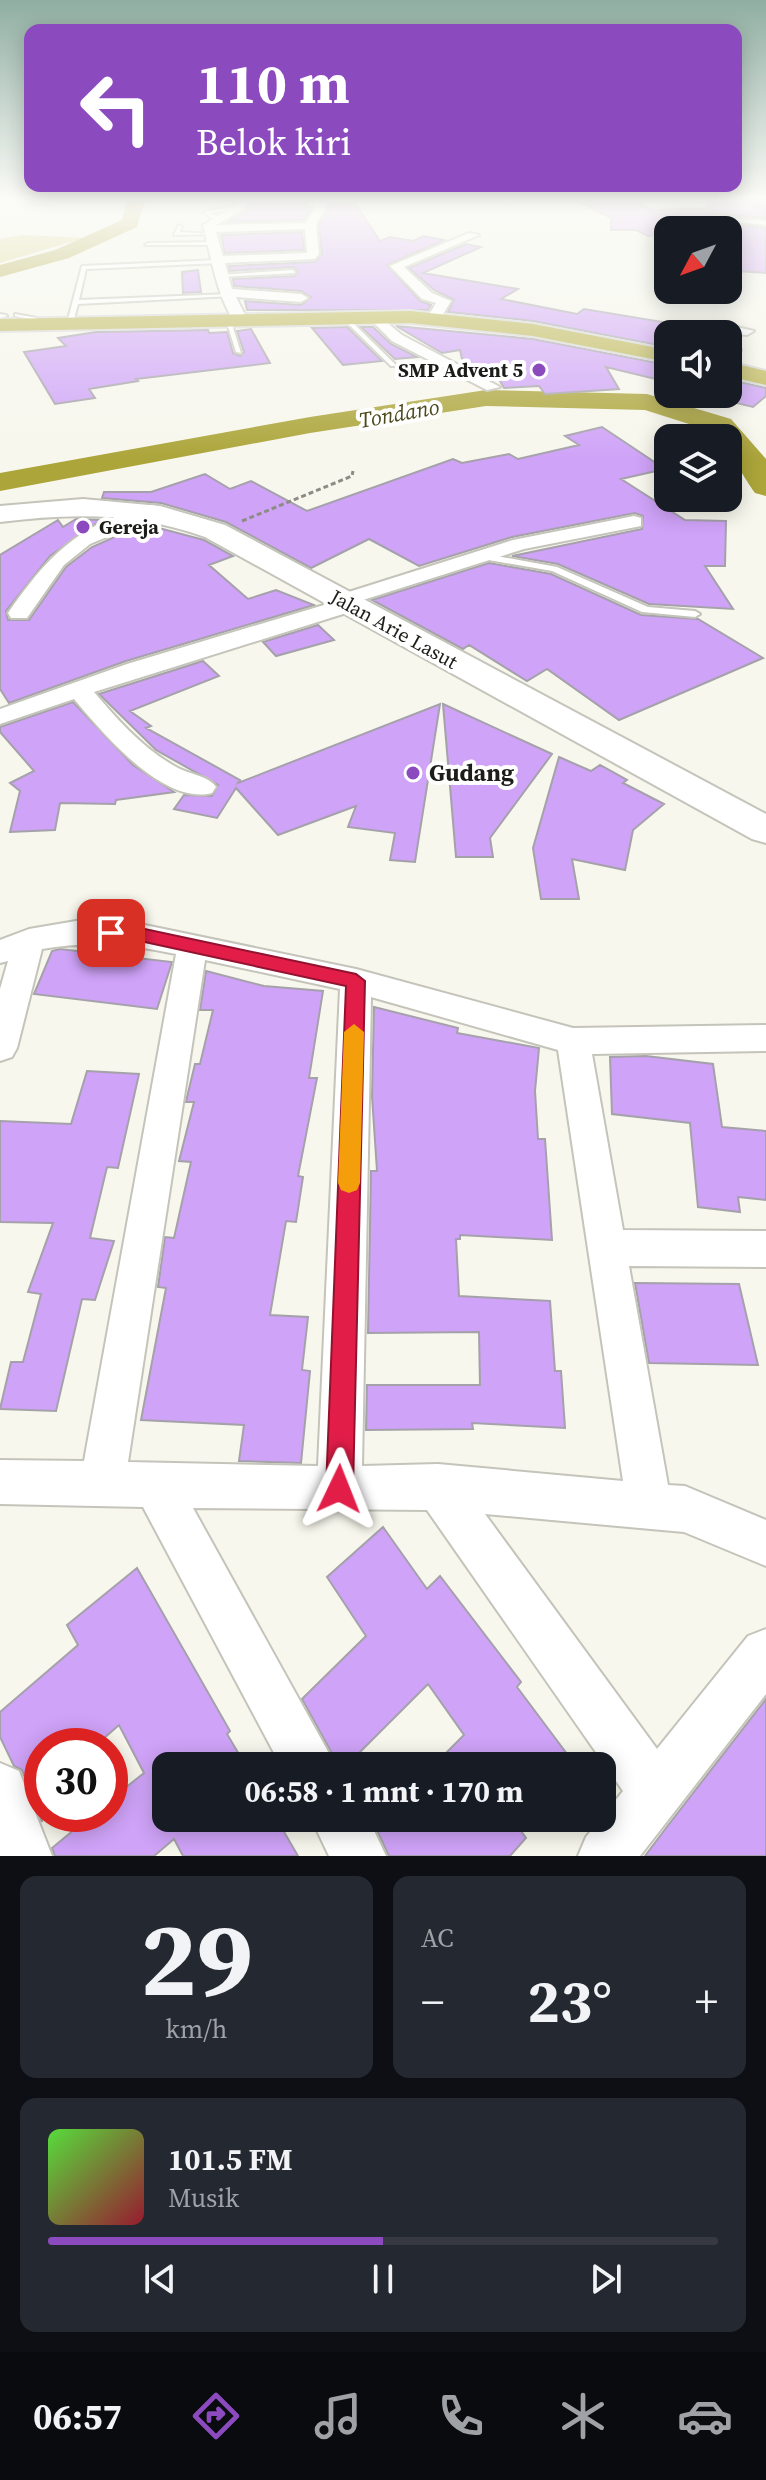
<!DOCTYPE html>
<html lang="id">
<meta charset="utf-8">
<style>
:root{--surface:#171b24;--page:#242831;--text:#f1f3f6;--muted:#9ea1a6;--line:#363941;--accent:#8c4abf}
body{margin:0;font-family:"Source Serif 4",serif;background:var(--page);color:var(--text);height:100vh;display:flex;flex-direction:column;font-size:30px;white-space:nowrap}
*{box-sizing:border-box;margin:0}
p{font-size:26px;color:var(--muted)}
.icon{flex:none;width:44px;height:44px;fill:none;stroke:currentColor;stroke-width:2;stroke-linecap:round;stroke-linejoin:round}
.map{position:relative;height:1856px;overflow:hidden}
.panel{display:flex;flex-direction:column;gap:20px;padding:20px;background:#0d0f14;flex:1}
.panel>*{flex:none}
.guide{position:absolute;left:24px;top:24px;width:718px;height:168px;border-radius:16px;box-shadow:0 4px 20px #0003;background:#8c4abf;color:#fff;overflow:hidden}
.needle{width:52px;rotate:229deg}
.controls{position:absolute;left:654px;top:216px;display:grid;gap:16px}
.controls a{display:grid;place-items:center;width:88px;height:88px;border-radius:16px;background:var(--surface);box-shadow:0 4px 20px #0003;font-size:40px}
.speed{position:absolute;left:24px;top:1728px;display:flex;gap:16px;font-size:40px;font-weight:700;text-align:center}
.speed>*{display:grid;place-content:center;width:104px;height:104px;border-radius:50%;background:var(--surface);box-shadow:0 4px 20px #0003;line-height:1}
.speed .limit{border:12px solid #d22;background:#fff;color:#111}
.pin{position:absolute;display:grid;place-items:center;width:68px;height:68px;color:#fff;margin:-34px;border-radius:16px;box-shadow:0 4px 12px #0006}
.me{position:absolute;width:88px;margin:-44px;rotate:2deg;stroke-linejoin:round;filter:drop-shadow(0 0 6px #0008)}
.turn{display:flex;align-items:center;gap:28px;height:168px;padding:0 40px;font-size:36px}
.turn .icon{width:104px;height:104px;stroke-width:2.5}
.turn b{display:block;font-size:56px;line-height:68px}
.big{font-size:60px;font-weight:700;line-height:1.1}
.panel .card{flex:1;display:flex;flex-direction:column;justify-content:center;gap:12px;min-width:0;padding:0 28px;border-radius:16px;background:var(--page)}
.panel .dial{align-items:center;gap:0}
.dial b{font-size:104px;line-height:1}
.song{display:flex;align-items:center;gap:24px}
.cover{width:96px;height:96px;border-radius:12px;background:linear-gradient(135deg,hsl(110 70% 55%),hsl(350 70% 35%))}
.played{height:8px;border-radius:4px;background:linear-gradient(90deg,var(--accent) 50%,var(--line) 50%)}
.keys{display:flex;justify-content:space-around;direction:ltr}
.heat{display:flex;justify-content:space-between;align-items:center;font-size:44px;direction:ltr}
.panel .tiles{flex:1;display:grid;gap:20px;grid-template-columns:1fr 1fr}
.card:last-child{grid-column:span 2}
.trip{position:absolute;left:152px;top:1752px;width:464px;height:80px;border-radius:16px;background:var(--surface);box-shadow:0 4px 20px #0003;font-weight:700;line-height:80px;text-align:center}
.dock{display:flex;height:128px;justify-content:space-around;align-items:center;background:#090b0e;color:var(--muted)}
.dock .icon{width:56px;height:56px}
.dock .current{color:var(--accent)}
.dock b{font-size:36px;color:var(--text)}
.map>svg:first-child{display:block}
.green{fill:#d5d185}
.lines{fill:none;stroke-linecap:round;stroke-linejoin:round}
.river{fill:#aca53a;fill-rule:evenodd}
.building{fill:#cfa3f8;stroke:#a5a1aa;stroke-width:2}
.service-casing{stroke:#c4c4ba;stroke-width:4}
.minor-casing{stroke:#c4c4ba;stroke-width:4}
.secondary-casing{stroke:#c4c4ba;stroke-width:4}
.trunk-casing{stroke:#d6d6d5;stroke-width:4}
.path{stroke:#8c8c85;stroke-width:3;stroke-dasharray:5 3;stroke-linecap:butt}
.service{fill:#fff;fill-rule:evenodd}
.minor{fill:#fff;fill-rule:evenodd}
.secondary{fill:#fff;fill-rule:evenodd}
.trunk{fill:#bbb450;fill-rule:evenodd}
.route{fill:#e11d48;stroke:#92132f;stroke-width:2}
.slow{fill:#f59e0b}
.poi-dot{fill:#8c4abf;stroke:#fff;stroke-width:3}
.labels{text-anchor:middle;stroke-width:8;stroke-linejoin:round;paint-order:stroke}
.far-poi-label{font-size:20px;font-weight:bold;fill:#1c1c18;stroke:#fff;text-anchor:end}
.far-street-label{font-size:20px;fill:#1c1c18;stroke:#fff}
.far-water-label{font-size:22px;font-style:italic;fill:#4c491d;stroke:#fff}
.poi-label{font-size:24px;font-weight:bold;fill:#1c1c18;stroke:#fff;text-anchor:start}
</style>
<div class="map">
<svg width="766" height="1856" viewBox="0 0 766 1856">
<rect width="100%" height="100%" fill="#f7f7ed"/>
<!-- green -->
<path class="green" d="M23 235 84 238 0 263V239Z"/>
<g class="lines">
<!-- river -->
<path class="river" d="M127 200H145L137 227 69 258 0 277V265L55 250 122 220Z
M486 390 647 394 731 419 766 459V496L755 493C746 480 728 453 728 438H717L711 431 645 410 486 406 310 433 0 491V473L310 417Z"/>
</g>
<!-- building -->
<path class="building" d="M250 200H303L312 208 304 220 227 222 247 211Z
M576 200H637L652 210 708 208 707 200H766V218L712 214 707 220 766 228V273L736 271 734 244H728V230H668V234L648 236 636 230H611V218Z
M355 203 380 241 390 237 413 241 424 236 444 240 387 265 420 301 431 305 428 310H247L245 301 301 305 311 297 301 291 234 286 233 279 295 276 298 271 293 267 230 271 229 266 315 262 322 254 319 225 327 204Z
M302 232 304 250 225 253 221 235Z
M466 244 481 247 423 273 518 289 501 299 577 314 584 309 705 329 698 334H668V347L533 321 448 312 454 300 434 290 409 268Z
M198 270 201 292 183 293 182 272Z
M396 326 533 339 668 365V382L606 367 619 389 545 394 539 386 504 388 496 374H482L474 365 463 364 460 350 442 353Z
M347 327 382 361 343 365 312 328Z
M361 327H373L391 344 417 357 395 359Z
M251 329 270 363 136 379 138 381 89 389 95 398 55 404 24 352 66 346 58 338 96 332 208 330 209 333 227 332 233 353 240 356 244 352 237 331Z
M735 381 766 388V396L753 407 712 397 728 394V385Z
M602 427 665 469 621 479 685 520 726 521 725 566H705L733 609 649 604 558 564 512 556 642 529 643 516 635 513 512 537 419 566 369 539 311 568 226 522 161 503 102 498 104 492H151L205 474 230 489 251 481 307 511 453 459 462 463 509 454 518 459 579 445 565 436Z
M76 519 101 520 50 556 6 611 8 620H29L66 567 92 547 144 524 204 540 233 556 209 565 248 599 276 590 314 605 126 661 9 703 0 689V555L58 520 63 527Z
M489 563 551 574 641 615 698 619 763 658 619 720 547 669 527 681 469 645 463 649 372 600Z
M318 625 334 640 276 656 263 642Z
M203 661 219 676 130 711 151 726 146 728 240 780 238 783 440 704 415 862 390 860 395 833 348 827 356 806 278 835 236 788 217 818 174 809 184 795 212 796 218 785 156 750 99 694Z
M73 702 133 765 174 792 116 800 115 804 60 803 55 830 10 832 20 791 10 783 34 771 0 732V727Z
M443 704 552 754 490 838 493 857H456Z
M559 757 591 771 600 765 627 780 623 783 664 804 633 830 625 870 572 859 579 899H541L533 848Z
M60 949 172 962 157 1009 34 994 52 951Z
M206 971 264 986 323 991 309 1078H317L298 1176 303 1177 296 1222 286 1221 270 1315 308 1317 302 1370 310 1371 301 1463 239 1461 244 1425 141 1420 166 1288 158 1287 165 1237 174 1238 191 1162 179 1161 194 1102H186L188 1093 195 1064H200L213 1010H200Z
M374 1007 458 1028 457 1033 539 1048 535 1091 538 1139H545L552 1240 460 1235V1239H456L459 1296 550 1301 555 1371H561L565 1428 472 1423 473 1429 366 1430 367 1385H480L479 1332 368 1333 371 1171H377L372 1096Z
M646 1056 713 1064 722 1127 766 1131V1200L738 1197 740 1212 698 1207 690 1123 612 1114 610 1057Z
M87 1071 139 1074 118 1168 107 1167 90 1238 114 1241 95 1300 82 1299 56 1411 0 1409 11 1362H23L41 1294 28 1292 53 1223 0 1222V1121L71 1124Z
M635 1283 739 1284 758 1365 649 1363Z
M383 1527 427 1589 440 1576 521 1682 517 1687 576 1766H433L464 1735 428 1684 346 1766H339L302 1699 366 1636 327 1577Z
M137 1568 230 1731 227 1734 246 1766H166V1818H276L298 1856H183L174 1839 154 1856H55L52 1848 93 1814H110V1800L144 1773 119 1725 95 1746H42V1822L22 1770 14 1766 0 1737V1712L78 1645 67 1625Z
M766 1699V1856H645L666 1828Z
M383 1818H512L526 1838 510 1856H389L375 1826Z"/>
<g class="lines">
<defs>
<path id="service" d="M241 205 243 207 211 213 219 218 217 221 203 212Z
M712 217 766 221V225L710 220Z
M179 225 182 227 179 232 213 234 174 235Z
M214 242 216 245H145L148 243Z
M218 260 220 263 86 269 79 300 229 294 232 296 78 304 73 323 70 325 67 323 82 266Z
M293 270 295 273 221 277 218 275Z
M0 314 6 315 7 316 0 318Z
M15 314 37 318 31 326 28 324 30 319 15 316Z
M342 316H346L395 364V366H391L342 318Z
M226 320 231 321 241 353 236 352Z
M480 553 557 567 648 607 695 611 700 614 695 617 642 612 552 571 477 558V554Z"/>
<path id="minor" d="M237 200H247L245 208 216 225 306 223 315 209 314 200H324L325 210 316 224 319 254 315 259 225 263 232 289 301 294 308 298 301 302 236 297 248 321 241 325C220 316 209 247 203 225L236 205ZM305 229 307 253 223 256 216 232Z
M469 233 479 235 404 267 432 293 451 301 439 321H429L427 318 436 303 422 299 390 266Z
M374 312 402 335 500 387 487 390 392 341 367 316Z
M728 325 754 331 747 335 736 334 741 350 733 366 728 367V334H722L721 329Z
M152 505 159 507V515L90 544 64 565 27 618H11L8 613C49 554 80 523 152 505Z
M634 516 641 518V526L524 549 360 601 359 609 94 692C118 720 144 750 178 768 189 774 209 776 216 787L212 793C163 806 102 732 74 699L0 724V709L127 664 334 602 336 596 513 540Z
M82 920 140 924 356 969 573 1028 766 1025V1051L592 1054 623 1230 766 1231V1267L629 1266 668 1485 685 1486 766 1520V1566L684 1532 485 1514 657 1749 748 1636 766 1629V1694L640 1856H578L586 1837 623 1791 427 1510 193 1508 336 1766H281L143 1507 0 1504V1460L84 1461 176 954C130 944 88 941 42 949L17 1048 12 1057 0 1061V989L8 961 0 963V940L29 929ZM205 960 340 989 318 1466 128 1462ZM371 997 558 1050 623 1481 438 1464 362 1466Z
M0 1763 19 1771 52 1856H0Z
M311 1818H368L386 1856H329Z"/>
<path id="secondary" d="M83 499 160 506 225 525 766 814V843L752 839 205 537C136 512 72 513 0 522V506Z"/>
<path id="trunk" d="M410 311 533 324 668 350V362L533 336 410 323 0 331V319Z
M728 362 766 371V385L728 376Z"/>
</defs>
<!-- service casing -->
<use href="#service" class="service-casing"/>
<!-- minor casing -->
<use href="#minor" class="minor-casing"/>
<!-- secondary casing -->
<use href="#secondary" class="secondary-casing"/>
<!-- trunk casing -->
<use href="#trunk" class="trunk-casing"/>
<!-- path -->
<path class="path" d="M242 521 352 476 353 471"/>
<!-- service -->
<use href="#service" class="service"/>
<!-- minor -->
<use href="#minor" class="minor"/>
<!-- secondary -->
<use href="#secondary" class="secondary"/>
<!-- trunk -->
<use href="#trunk" class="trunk"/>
</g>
<!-- sky -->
<linearGradient id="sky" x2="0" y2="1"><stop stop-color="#90aea2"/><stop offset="0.43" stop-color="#fbfbf7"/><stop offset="1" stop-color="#fbfbf7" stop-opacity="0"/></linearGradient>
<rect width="766" height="460" fill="url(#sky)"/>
<!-- route -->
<path class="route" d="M111 926 140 928 356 974 365 981 353 1489 349 1499 339 1503 330 1499 326 1489 346 986 140 941 104 938 102 933Z"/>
<!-- slow -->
<path class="slow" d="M354 1024 364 1032 360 1183 357 1190 349 1193 341 1190 338 1183 344 1032Z"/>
<!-- markers -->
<g class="poi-dot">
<circle cx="539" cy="370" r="8"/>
<circle cx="83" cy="527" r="8"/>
<circle cx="413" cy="773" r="8"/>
</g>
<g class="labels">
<!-- far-poi labels -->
<g class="far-poi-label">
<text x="523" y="377">SMP Advent 5</text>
<text x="99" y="534" text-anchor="start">Gereja</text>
</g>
<!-- far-street labels -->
<g class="far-street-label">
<text transform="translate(394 629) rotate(29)" y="7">Jalan Arie Lasut</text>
</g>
<!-- far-water labels -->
<g class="far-water-label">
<text transform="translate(399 413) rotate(-10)" y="8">Tondano</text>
</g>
<!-- poi labels -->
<g class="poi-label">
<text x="429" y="781">Gudang</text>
</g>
</g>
</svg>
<div class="controls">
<a><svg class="needle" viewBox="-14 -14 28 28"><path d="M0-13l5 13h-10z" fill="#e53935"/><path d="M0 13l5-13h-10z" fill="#9ea1a6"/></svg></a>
<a><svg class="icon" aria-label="sound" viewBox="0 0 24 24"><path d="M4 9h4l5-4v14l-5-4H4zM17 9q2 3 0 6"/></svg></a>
<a><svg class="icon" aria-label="layers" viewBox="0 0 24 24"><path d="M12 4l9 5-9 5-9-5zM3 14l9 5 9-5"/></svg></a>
</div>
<div class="speed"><div class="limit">30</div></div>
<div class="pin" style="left:111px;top:933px;background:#d93025"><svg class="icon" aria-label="arrive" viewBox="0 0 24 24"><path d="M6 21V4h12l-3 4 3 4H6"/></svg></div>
<svg class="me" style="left:339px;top:1489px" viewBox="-20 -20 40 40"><path d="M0-17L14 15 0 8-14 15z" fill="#e11d48" stroke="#fff" stroke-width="4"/></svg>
<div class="trip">06:58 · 1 mnt · 170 m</div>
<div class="guide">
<div class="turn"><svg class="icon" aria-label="left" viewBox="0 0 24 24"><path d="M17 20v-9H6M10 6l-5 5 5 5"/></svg><div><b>110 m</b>Belok kiri</div></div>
</div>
</div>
<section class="panel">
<div class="tiles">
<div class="card dial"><b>29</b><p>km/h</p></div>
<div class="card"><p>AC</p>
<div class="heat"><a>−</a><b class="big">23°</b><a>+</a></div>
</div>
<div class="card">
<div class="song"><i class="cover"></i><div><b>101.5 FM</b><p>Musik</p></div></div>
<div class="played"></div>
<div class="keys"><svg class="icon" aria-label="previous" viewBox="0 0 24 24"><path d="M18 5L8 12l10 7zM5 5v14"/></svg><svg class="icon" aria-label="pause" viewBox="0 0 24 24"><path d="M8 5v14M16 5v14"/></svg><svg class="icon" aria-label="next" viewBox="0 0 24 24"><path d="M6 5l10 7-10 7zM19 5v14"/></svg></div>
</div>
</div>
</section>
<nav class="dock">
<b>06:57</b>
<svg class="icon current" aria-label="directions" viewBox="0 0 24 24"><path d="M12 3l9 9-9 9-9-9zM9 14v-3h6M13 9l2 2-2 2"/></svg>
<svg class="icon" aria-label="music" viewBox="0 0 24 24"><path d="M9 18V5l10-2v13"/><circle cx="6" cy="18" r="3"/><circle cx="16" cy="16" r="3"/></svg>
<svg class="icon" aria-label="phone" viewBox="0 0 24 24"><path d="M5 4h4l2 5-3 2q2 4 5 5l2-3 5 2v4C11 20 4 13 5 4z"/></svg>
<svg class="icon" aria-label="climate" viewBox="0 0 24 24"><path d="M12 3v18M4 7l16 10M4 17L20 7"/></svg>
<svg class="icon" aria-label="car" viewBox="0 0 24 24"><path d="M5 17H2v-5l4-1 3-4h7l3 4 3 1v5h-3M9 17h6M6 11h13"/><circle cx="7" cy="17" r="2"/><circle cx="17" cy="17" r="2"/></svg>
</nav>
